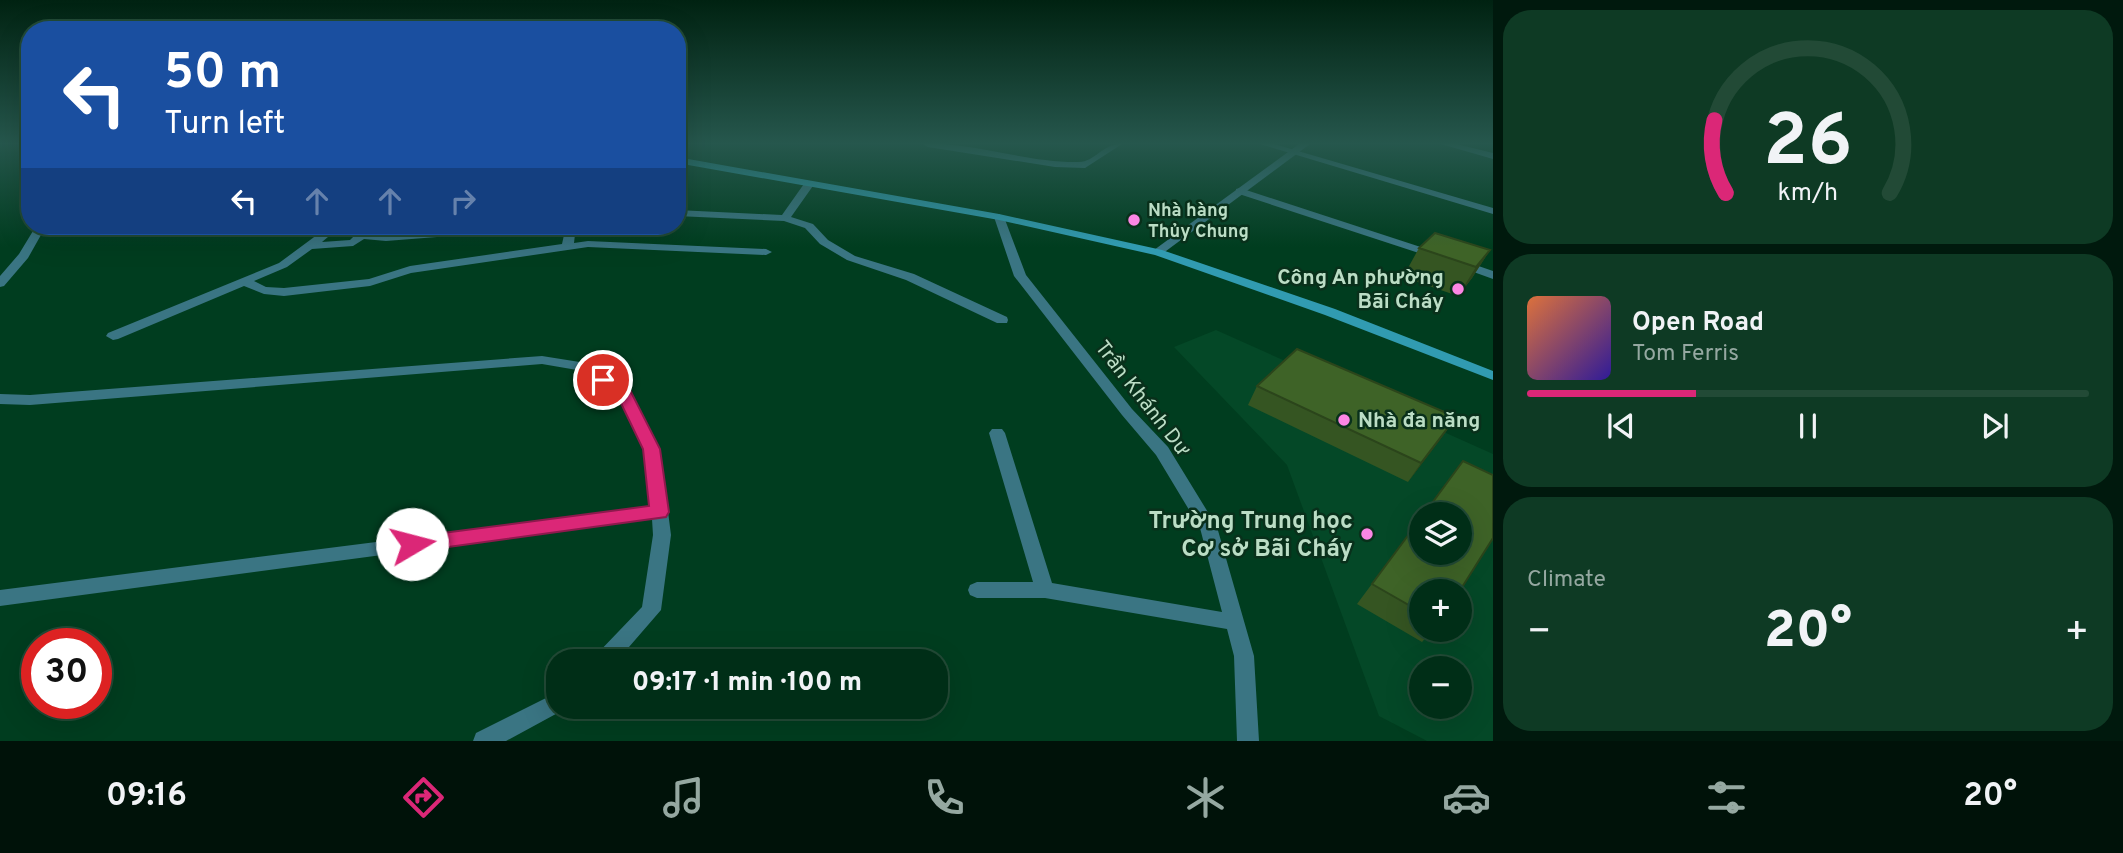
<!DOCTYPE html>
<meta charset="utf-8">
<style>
:root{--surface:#002e17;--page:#0e3a24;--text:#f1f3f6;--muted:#95a8a1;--line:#224a36;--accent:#db2777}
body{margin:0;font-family:Overpass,sans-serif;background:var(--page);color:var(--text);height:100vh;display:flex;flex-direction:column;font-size:26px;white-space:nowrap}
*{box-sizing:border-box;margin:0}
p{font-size:23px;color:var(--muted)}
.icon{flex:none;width:38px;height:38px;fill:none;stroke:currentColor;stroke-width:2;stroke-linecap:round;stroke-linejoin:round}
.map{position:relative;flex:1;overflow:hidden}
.details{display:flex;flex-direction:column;gap:10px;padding:10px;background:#00190d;width:630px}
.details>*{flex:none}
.top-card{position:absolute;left:21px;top:21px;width:665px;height:214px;border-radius:28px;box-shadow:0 7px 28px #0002,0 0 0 2px var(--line);background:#1a4fa0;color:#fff;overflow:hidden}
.controls{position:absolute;left:1409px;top:502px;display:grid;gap:14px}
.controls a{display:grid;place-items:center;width:63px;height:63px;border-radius:50%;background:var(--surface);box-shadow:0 7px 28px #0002,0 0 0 2px var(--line);font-size:35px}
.speed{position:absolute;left:21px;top:628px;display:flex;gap:14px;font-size:35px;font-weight:700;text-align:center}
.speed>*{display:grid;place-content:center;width:91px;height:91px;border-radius:50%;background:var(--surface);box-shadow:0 7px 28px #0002,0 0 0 2px var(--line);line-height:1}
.speed .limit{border:10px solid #d22;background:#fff;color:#111}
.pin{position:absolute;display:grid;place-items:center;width:60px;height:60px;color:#fff;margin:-30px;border:4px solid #fff;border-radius:50%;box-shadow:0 2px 7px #0007}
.me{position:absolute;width:77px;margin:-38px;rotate:82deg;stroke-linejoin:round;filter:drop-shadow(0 0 5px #0008)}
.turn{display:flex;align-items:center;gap:24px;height:147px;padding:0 28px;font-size:32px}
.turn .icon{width:91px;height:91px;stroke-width:2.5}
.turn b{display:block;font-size:49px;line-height:60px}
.lanes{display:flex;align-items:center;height:66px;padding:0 28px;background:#0003;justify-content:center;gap:35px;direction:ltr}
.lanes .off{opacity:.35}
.big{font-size:52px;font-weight:800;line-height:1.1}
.details .widget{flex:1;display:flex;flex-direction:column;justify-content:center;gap:10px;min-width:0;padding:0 24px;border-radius:28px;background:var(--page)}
.details .dial{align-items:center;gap:0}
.dial svg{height:182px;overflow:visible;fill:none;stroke:var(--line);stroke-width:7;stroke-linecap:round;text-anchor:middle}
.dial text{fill:var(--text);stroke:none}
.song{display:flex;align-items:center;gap:21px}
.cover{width:84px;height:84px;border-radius:10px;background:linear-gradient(135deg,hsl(20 70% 55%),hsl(250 70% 35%))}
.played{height:7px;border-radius:4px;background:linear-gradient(90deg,var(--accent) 30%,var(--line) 30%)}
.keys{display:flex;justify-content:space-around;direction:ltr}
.heat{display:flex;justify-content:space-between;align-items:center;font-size:38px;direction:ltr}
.trip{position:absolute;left:546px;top:649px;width:402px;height:70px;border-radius:28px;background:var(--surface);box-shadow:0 7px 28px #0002,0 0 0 2px var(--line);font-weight:800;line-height:70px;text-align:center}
.tabs{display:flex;height:112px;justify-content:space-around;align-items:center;background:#001209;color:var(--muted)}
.tabs .icon{width:49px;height:49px}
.tabs .selected{color:var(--accent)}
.tabs b{font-size:32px;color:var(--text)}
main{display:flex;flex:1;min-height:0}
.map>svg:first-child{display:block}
.built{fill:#044827;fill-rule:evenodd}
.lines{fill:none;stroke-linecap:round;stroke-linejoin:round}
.minor{fill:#3a7583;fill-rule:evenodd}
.tertiary{fill:#3a7583;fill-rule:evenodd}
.secondary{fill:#319bb1;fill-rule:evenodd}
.wall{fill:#355522}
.shaded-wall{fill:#2b451b}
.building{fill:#3e6327;stroke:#2b451b;stroke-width:2}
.route{fill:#db2777;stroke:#8e194d;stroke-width:2}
.poi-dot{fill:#fc86e4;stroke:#09301b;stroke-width:2.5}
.labels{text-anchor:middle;stroke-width:5;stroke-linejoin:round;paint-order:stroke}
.far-poi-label{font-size:18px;font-weight:bold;fill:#bbddc5;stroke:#09301b;text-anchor:start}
.poi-label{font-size:21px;font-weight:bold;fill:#bbddc5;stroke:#09301b;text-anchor:end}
.street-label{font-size:21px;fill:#bbddc5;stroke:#09301b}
.near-poi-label{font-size:24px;font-weight:bold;fill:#bbddc5;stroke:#09301b;text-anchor:end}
</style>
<main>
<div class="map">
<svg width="1493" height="741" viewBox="0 0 1493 741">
<rect width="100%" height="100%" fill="#003d1f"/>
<!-- built -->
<path class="built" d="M1216 330 1493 454V741H1427L1379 716 1287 465 1174 347ZM1421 514H1460V553H1421ZM1421 592H1460V630H1421ZM1421 668H1460V707H1421Z"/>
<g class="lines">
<!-- minor -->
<path class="minor" d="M923 144C975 142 1026 163 1079 162 1095 162 1103 143 1122 144L1085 168 1055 167 928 147Z
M1260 144H1274L1493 208V214Z
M1441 144H1456L1493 153V159Z
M30 172V182L25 179V175Z
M806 181 815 183 791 217 813 224 828 240 855 256 914 274 1007 317 1008 320 1007 323H997L906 280 847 260 820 244 805 228 784 221 677 216V210L782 215Z
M1240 188 1439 253 1441 255 1439 257H1431L1236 193V189Z
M999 214 1004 217 1026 275 1132 409 1168 447 1217 527 1254 656 1259 741H1237L1234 656 1227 629 1045 598H977L970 595 968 590 970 585 977 582H1033L989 433 992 429H1002L1005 433 1052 583 1222 612 1200 528 1156 455 1122 415 1014 276 994 217Z
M36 226H46L28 258 4 286 0 287V276L19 254Z
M329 226H341L322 242 350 240 356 234 357 228 375 226 367 232C424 239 486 223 544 226L539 229 386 241 364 239 353 246 312 249 287 267 254 281 266 287 284 288 369 279 410 266 562 244 566 226H576L574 243 588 241 766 249 772 252 766 255 588 247 411 273 370 286 284 296 264 294 244 286 118 339 113 340 106 336 108 333 279 263Z
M1461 260 1493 271V279L1457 266V262Z
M542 356 586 363 630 391 660 449 671 535 661 610 616 662H592L595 656 642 607 653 535 652 519 0 606V590L650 507 644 449 619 397 577 370 542 364 30 405 0 404V394L30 395Z
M558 692V707H566L565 709 506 741H473L476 733Z"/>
<!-- tertiary -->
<path class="tertiary" d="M1299 144H1310L1162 254H1154V250Z"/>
<!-- secondary -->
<path class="secondary" d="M677 157 999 214 1162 250 1335 309 1493 371V380L1325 315 1155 255 999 220 677 163Z"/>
</g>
<!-- wall -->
<path class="wall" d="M1419 248 1490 250 1472 278 1458 296 1403 277Z
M1257 386 1456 417 1408 482 1248 405Z
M1421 518V630H1433L1422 642 1357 604Z"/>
<!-- shaded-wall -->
<path class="shaded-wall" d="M1490 250 1472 278 1458 296 1476 267Z
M1456 417 1443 436 1408 482 1421 463Z"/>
<!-- building -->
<path class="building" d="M1435 233 1490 250 1476 267 1419 248Z
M1297 349 1456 417 1421 463 1257 386Z
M1463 461 1493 475V538L1459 592H1421V612L1372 584 1421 518V553H1460V514H1424Z"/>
<!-- sky -->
<linearGradient id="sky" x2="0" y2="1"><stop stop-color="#021"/><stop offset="0.58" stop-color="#26574d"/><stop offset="1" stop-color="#26574d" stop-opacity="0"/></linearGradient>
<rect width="1493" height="247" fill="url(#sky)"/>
<!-- route -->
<path class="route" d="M603 375 630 390 660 449 669 512 666 517 412 552 405 550 402 544 405 539 412 537 649 506 643 449 618 397 595 380Z"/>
<!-- markers -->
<g class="poi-dot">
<circle cx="1134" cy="220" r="7"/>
<circle cx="1458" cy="289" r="7"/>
<circle cx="1344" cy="420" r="7"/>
<circle cx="1367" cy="534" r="7"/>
</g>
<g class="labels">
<!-- far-poi labels -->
<g class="far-poi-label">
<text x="1148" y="216">Nhà hàng<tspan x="1148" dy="21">Thủy Chung</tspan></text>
</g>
<!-- poi labels -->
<g class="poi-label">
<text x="1444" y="284">Công An phường<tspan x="1444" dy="24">Bãi Cháy</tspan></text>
<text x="1358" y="427" text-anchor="start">Nhà đa năng</text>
</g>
<!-- street labels -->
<g class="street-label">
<text transform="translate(1143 398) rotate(52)" y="7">Trần Khánh Dư</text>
</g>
<!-- near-poi labels -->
<g class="near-poi-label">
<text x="1353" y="528">Trường Trung học<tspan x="1353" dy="28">Cơ sở Bãi Cháy</tspan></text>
</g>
</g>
</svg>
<div class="controls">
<a><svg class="icon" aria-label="layers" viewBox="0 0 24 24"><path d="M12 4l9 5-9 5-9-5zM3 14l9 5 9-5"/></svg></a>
<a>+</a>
<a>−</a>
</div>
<div class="speed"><div class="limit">30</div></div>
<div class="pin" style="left:603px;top:380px;background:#d93025"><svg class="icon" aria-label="arrive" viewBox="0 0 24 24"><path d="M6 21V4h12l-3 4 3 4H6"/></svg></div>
<svg class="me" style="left:412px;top:544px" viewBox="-20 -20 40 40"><circle r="19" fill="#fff"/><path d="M0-13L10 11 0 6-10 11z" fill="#db2777"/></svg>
<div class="trip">09:17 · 1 min · 100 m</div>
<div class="top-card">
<div class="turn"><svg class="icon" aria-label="left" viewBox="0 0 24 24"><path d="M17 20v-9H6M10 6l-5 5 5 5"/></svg><div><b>50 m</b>Turn left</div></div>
<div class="lanes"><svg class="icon" aria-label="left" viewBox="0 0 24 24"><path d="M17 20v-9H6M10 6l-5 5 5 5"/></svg><svg class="icon off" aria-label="ahead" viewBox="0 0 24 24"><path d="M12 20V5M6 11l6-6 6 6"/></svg><svg class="icon off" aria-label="ahead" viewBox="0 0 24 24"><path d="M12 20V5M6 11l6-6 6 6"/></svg><svg class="icon off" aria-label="right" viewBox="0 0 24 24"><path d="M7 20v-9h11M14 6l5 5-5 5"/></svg></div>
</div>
</div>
<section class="details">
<div class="widget dial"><svg viewBox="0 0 100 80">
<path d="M14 69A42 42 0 1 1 86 69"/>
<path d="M14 69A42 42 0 0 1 9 37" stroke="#db2777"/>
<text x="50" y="56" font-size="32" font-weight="700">26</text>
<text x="50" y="72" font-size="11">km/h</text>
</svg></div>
<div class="widget">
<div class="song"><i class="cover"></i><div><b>Open Road</b><p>Tom Ferris</p></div></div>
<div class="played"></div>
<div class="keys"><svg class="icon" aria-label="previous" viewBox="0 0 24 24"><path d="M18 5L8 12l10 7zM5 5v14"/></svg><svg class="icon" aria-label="pause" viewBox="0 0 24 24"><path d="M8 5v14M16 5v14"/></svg><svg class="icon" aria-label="next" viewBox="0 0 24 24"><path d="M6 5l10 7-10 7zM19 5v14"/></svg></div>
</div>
<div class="widget"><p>Climate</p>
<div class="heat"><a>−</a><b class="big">20°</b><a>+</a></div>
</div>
</section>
</main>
<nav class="tabs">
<b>09:16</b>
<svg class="icon selected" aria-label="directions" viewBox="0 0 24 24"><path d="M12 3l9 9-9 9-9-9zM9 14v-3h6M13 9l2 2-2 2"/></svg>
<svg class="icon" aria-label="music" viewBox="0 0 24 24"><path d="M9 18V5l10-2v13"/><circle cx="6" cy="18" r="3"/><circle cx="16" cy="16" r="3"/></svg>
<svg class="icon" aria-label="phone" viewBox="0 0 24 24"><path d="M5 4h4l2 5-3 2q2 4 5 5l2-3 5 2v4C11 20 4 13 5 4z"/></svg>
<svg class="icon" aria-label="climate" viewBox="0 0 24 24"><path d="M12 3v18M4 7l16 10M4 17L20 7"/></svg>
<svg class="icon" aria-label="car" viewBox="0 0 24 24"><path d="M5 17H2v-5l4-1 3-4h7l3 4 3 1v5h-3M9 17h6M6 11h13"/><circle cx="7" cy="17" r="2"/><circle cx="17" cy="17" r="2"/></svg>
<svg class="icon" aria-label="filters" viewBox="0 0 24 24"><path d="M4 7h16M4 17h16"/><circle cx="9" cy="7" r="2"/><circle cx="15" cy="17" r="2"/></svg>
<b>20°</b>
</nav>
